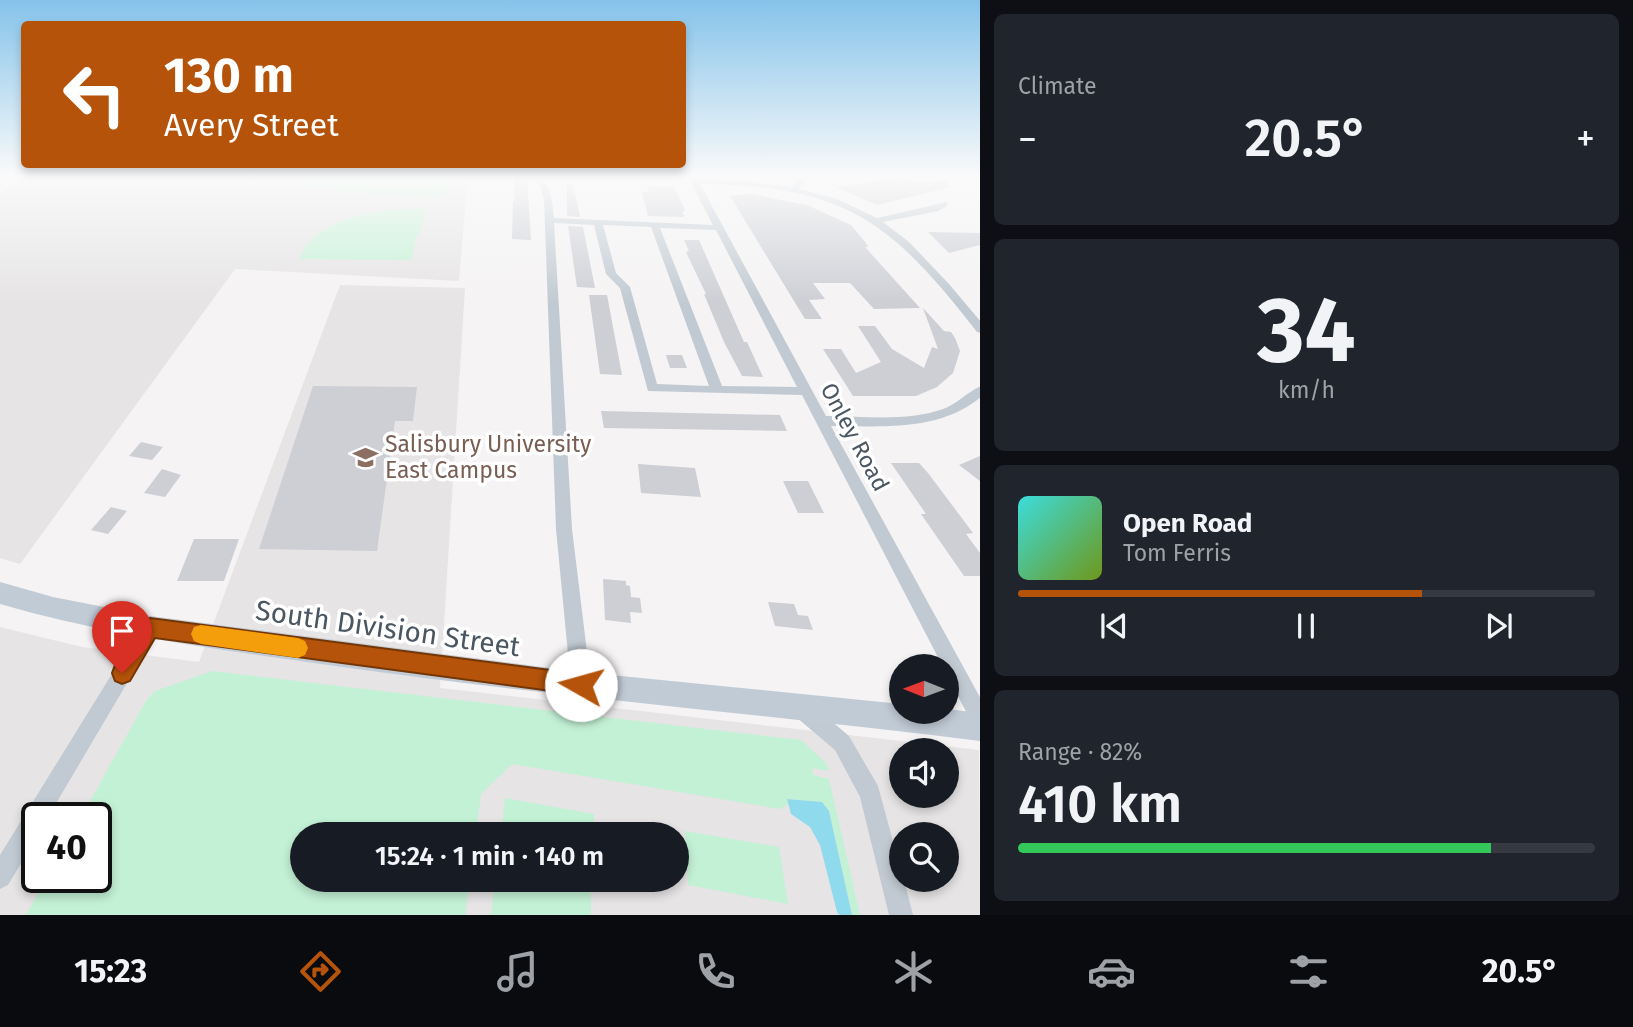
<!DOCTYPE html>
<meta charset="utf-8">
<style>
:root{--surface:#171b24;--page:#20242c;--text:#f1f3f6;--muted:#9ea1a6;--line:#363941;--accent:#b45309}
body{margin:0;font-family:"Fira Sans",sans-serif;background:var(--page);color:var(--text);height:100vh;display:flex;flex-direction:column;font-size:26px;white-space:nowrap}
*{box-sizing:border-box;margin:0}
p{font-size:23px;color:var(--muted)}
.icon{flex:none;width:38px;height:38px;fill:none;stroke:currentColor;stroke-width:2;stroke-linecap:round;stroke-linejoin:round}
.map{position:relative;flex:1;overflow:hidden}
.panel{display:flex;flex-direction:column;gap:14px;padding:14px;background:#0d0f14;width:653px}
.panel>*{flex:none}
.banner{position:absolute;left:21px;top:21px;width:665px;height:147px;border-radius:7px;box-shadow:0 4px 10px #0003;background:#b45309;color:#fff;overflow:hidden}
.needle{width:46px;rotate:271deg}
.fabs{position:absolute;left:889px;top:654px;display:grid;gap:14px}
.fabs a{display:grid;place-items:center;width:70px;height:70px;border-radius:50%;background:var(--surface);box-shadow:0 4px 10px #0003;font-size:35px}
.speed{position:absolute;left:21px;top:802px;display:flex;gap:14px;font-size:35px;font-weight:700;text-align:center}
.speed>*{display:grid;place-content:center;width:91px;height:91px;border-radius:50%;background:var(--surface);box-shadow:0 4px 10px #0003;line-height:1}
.speed .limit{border:4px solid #111;border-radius:10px;background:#fff;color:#111}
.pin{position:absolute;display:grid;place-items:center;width:60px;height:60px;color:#fff;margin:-72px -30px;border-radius:50% 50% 50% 0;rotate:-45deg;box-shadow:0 0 7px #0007}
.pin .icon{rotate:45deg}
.me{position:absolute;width:77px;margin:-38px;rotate:277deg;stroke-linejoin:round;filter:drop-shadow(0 0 5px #0008)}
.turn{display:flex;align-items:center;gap:24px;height:147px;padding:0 28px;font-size:32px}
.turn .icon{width:91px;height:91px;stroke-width:2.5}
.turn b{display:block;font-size:49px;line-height:60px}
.big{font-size:52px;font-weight:600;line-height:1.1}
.panel .widget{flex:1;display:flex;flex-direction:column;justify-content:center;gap:10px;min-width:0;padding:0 24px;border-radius:10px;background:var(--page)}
.panel .dial{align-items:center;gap:0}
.dial b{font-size:91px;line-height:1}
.song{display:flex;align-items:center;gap:21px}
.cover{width:84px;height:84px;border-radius:10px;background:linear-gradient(135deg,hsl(180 70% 55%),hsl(80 70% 35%))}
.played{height:7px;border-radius:4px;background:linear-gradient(90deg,var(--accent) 70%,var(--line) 70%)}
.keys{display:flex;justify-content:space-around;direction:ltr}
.heat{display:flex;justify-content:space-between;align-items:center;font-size:38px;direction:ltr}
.charge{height:10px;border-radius:5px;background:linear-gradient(90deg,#34c759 82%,var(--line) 0)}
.trip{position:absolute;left:290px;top:822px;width:399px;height:70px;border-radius:35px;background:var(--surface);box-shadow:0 4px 10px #0003;font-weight:600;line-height:70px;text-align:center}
.tabs{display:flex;height:112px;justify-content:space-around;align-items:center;background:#090b0e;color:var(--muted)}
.tabs .icon{width:49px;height:49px}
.tabs .selected{color:var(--accent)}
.tabs b{font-size:32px;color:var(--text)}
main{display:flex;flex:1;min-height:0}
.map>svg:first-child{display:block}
.education{fill:#e6e4e5;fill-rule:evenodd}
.green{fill:#c3f1d5}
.water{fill:#90daee}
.building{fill:#cdcfd5}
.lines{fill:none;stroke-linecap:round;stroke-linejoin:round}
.street{fill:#c1cad2;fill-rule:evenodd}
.secondary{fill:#c1cbd6;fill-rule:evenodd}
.route{fill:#b45309;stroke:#753606;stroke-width:2}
.slow{fill:#f59e0b}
.labels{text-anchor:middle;stroke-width:7;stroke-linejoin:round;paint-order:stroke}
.street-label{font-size:23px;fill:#4a5661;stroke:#fff}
.education-label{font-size:23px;fill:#785e54;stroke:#fff;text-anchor:start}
.near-street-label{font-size:28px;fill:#4a5661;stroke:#fff}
</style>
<main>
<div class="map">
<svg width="981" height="915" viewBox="0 0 981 915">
<rect width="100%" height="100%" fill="#f5f3f3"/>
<!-- education -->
<path class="education" d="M27 175H468L459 281 235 269 20 564 0 558V194Z
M340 285 465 288 440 688 979 750 980 915H0V627L82 647 199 662ZM901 751H947V796H901ZM37 817H96V877H37ZM303 835H677V880H303ZM901 835H947V880H901Z"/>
<!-- green -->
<path class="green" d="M298 175H450L445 194 435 198 297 187Z
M403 209H425L420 235H417L412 258 408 260 299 259C314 221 367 212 403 209Z
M212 671 801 740 826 763 829 771 812 768 813 775 829 779 860 915H852L829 811 822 802 788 799 787 805 780 809 512 764 481 794 476 835H303V880H470L465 915H26L47 877H96V817H81L146 701 155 691Z
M505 798 594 814 593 835H501Z
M685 831 779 847 788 904 688 885Z
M495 880H539L591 890V915H491Z"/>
<!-- water -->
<path class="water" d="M787 799 822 802 829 811 852 915H840L837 912 820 845 810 827 791 814Z"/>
<!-- building -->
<path class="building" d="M513 175H524L527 179 531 240 512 239 513 201H515Z
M905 177 913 182 949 181 950 187 877 205 836 187Z
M573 183 580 217 567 216V184Z
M646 186 674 187 685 210 682 213 685 217 648 216 642 192H649Z
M751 194 807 205 851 225 866 243 868 247H865L920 308 874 309 850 283H813L825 299 809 300 822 319H805L730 196Z
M568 226 583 227 595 288 577 287Z
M928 232 980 233V245L949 253Z
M684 240H699L744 342H747L763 377 742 376 724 342 704 294H706L686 252 689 251Z
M589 295H607L622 375 600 374Z
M923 308 944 331 951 332 955 338 960 351 953 373 937 387 916 396H853L823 349H841L856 373 881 362 858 326H875L892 349 924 368 932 347 938 349Z
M666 355H682L687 368H670Z
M313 386 417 387 413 421H395L377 551 259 549Z
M601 411 780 415 787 431 604 428Z
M141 442 163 447 152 460 129 456Z
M980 456V481L959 465Z
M891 463H919L928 473 973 533 966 534 980 553V576H964L921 514H926Z
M638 464 695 468 701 497 641 493Z
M162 469 181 475 165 497 144 493Z
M783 481H808L824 513H798Z
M111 507 127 511 108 534 91 530Z
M194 539H239L224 581H177Z
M603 579 626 581V585L630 586 631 597 640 598 642 613 630 612 631 623 605 620Z
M768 602 794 604 798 615 808 616 813 630 775 626Z"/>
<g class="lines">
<!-- street -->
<path class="street" d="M526 175C551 174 552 198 554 218L713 225 687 175H695L697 180 742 181 792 187 801 175H809L799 189 837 199 877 218 947 202V206L938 211 883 222 909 242 949 284 981 322V333L977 332C890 220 845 186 700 184L826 416C864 416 907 422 943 409 957 404 967 392 981 386V397C939 432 882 426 831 426L981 699V730L974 727 947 675V667H943L802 395 648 391 620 288 606 274 594 225 554 223 572 529 591 685 588 692 581 695 574 692 571 685 556 529 544 199 539 184ZM603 225 651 227 709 386 657 384 630 287 616 273ZM660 228 716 230 797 387 722 386Z
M150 619 156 622 159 628 156 634 48 817H37V837L8 885 0 889V855L144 622Z
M803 700 810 703 849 736 878 786 901 871V880H904L913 915H889L860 797 835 750 796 717 793 710 796 703Z"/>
<!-- secondary -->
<path class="secondary" d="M0 175H13L0 183Z
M0 582 53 597 150 616 581 672 901 704V712H947V709L981 713V741C763 714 545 696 328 665 217 649 107 635 0 604Z"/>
</g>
<!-- sky -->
<linearGradient id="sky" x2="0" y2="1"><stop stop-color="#85c3ea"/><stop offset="0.58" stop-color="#fafafa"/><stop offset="1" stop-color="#fafafa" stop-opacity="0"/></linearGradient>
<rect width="981" height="303" fill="url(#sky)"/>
<!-- route -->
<path class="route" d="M150 618 581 674 589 677 592 685 589 692 581 695 155 638 130 681 122 684 115 681 112 673 115 665 142 621Z"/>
<!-- slow -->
<path class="slow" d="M201 625 298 638 305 641 308 648 305 655 298 658 201 644 194 641 191 634 194 627Z"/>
<!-- icons -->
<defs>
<symbol id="university-bare" viewBox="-9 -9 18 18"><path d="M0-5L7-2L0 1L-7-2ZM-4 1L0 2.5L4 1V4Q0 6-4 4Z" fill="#8d6e63" stroke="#fff" stroke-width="2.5" paint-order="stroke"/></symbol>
</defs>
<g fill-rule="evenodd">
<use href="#university-bare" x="348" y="440" width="35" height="35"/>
</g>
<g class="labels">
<!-- street labels -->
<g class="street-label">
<text transform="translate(855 437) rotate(62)" y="8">Onley Road</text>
</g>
<!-- education labels -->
<g class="education-label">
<text x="385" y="452">Salisbury University<tspan x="385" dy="26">East Campus</tspan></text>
</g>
<!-- near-street labels -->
<g class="near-street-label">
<text transform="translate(388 628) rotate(8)" y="10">South Division Street</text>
</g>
</g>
</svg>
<div class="fabs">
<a><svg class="needle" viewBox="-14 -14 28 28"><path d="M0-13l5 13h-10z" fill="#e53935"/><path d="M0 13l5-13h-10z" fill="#9ea1a6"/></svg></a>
<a><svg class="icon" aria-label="sound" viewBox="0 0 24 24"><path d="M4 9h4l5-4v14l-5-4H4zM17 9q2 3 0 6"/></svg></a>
<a><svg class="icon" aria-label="search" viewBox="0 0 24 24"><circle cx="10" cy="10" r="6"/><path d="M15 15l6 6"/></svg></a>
</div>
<div class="speed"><div class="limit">40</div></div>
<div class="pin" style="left:122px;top:673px;background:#d93025"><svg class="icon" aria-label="arrive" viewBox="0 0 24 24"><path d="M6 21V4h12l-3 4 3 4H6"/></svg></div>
<svg class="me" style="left:581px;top:685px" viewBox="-20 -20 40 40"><circle r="19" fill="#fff"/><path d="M0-13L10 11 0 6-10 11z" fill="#b45309"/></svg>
<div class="trip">15:24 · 1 min · 140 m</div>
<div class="banner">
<div class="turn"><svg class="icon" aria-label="left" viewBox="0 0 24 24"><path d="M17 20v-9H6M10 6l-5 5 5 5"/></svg><div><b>130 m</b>Avery Street</div></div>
</div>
</div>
<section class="panel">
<div class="widget"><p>Climate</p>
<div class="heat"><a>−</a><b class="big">20.5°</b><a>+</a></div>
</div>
<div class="widget dial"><b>34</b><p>km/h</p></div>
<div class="widget">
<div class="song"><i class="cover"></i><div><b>Open Road</b><p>Tom Ferris</p></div></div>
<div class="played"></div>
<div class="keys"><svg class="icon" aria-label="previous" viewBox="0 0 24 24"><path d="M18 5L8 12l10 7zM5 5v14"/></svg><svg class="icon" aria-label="pause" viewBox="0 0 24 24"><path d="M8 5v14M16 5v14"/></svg><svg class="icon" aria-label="next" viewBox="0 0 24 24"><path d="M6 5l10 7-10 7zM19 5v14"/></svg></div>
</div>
<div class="widget"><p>Range · 82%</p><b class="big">410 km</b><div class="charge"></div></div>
</section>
</main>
<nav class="tabs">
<b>15:23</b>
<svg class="icon selected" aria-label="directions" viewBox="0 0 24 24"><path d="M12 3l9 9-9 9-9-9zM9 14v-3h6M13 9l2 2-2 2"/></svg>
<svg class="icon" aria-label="music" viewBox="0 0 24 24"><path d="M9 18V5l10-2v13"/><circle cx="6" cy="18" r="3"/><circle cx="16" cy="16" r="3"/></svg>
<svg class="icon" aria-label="phone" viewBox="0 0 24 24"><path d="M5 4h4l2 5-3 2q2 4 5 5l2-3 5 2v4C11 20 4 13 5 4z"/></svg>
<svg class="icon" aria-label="climate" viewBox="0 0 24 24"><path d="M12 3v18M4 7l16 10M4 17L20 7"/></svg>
<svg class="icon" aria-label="car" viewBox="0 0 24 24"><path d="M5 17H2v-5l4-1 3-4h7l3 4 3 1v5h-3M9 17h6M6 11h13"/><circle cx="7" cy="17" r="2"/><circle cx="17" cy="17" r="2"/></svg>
<svg class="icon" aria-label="filters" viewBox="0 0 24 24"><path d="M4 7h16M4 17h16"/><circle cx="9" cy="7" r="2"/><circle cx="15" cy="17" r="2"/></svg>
<b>20.5°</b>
</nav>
